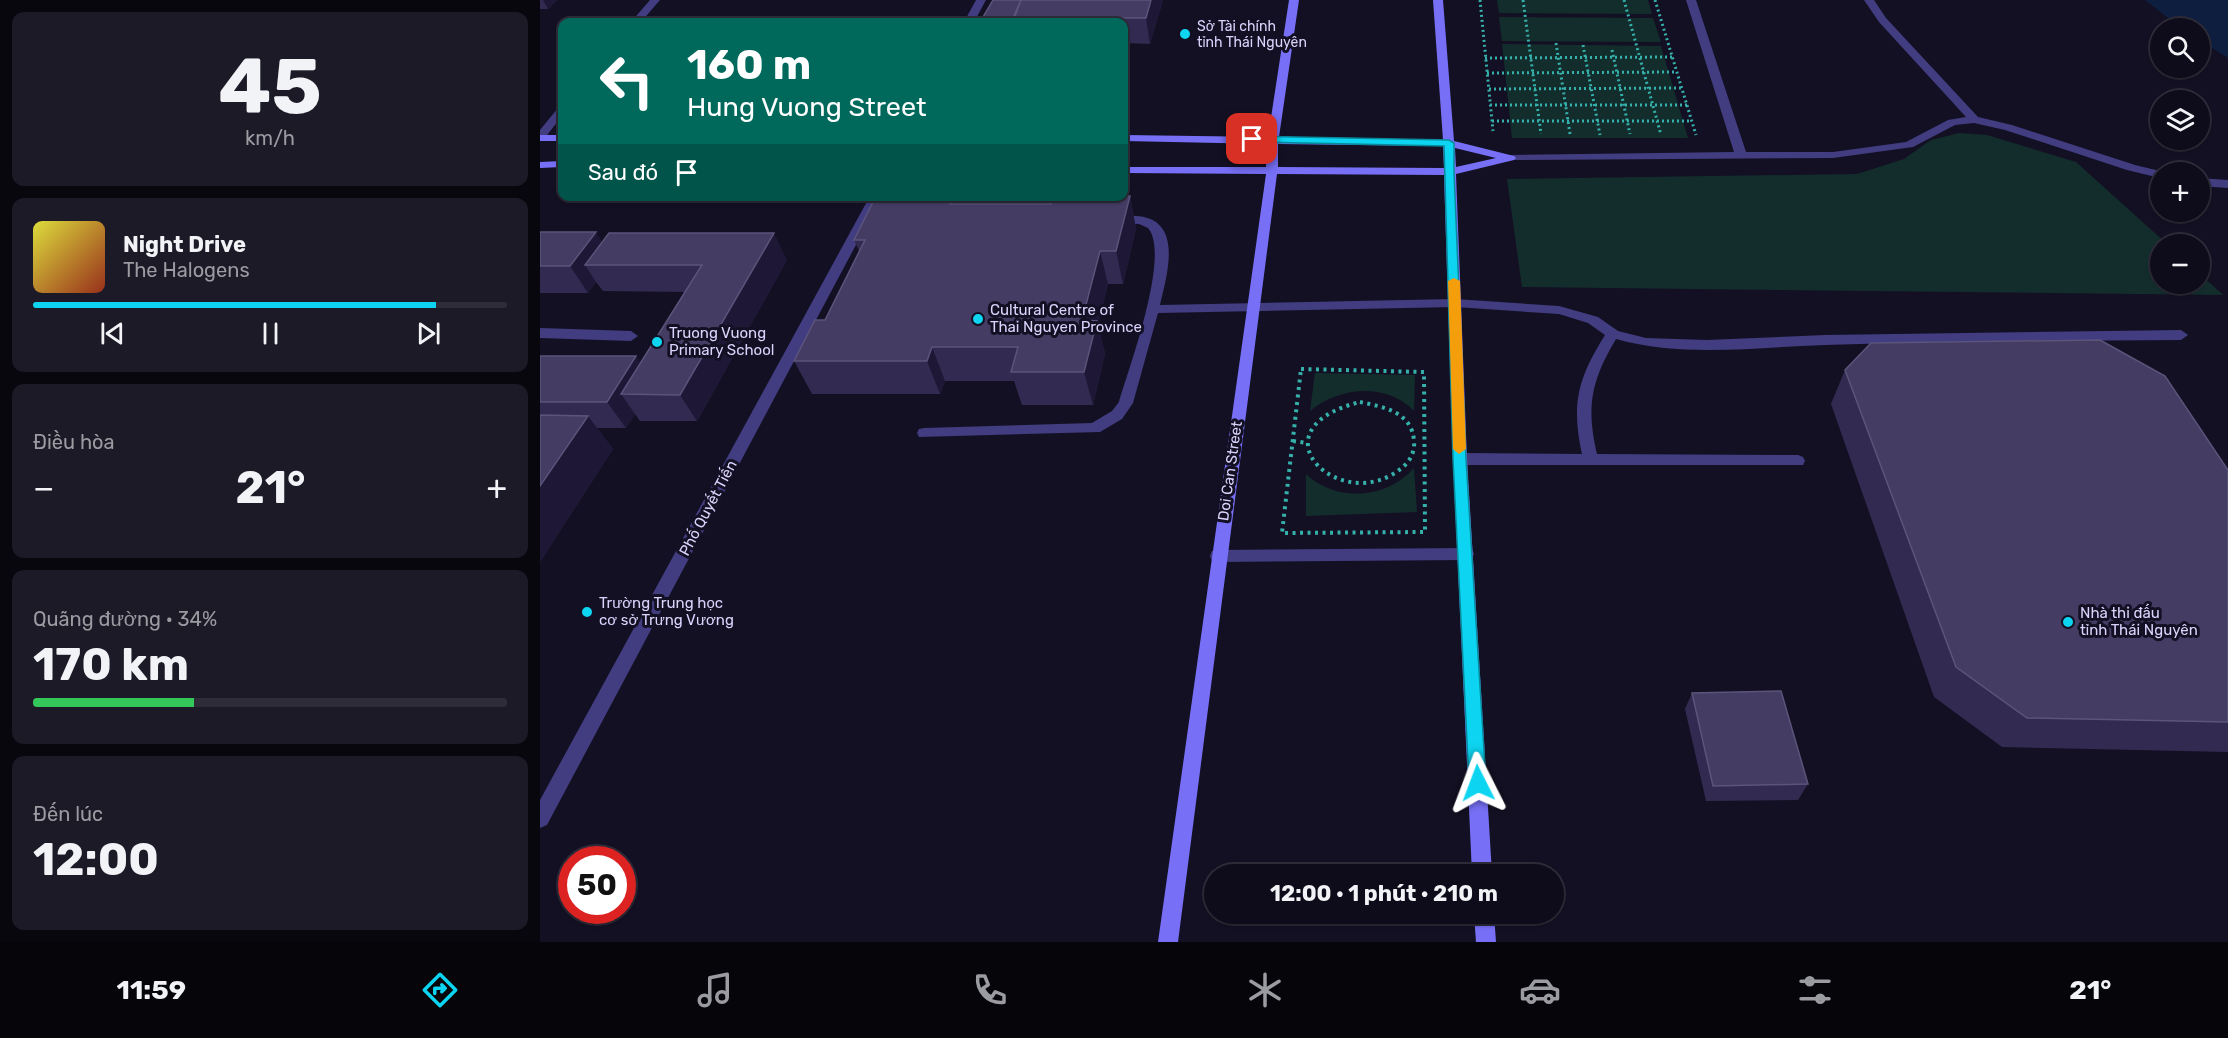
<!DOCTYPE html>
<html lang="vi">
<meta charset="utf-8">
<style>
:root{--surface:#0e0c1a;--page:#1c1a27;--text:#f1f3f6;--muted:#9b9ba2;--line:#2e2c39;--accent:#0dd4f0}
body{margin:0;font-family:Rubik,sans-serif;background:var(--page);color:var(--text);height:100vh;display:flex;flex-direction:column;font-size:22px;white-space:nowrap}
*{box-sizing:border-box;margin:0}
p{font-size:20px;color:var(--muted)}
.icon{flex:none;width:33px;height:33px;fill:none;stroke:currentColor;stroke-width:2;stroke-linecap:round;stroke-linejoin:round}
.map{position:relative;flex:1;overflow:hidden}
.sheet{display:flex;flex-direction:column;gap:12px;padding:12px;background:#08070e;width:540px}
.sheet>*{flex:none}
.guide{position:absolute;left:18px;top:18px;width:570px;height:183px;border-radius:12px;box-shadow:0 2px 4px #0004,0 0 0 2px var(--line);background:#00695c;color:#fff;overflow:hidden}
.fabs{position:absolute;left:1610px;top:18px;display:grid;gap:12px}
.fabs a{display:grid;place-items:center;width:60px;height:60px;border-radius:50%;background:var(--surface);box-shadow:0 2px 4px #0004,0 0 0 2px var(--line);font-size:30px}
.speed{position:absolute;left:18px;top:846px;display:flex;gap:12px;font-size:30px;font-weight:700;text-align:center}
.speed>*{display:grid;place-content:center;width:78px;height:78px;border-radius:50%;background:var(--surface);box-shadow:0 2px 4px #0004,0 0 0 2px var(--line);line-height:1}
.speed .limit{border:9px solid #d22;background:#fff;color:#111}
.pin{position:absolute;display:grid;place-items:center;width:51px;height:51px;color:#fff;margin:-26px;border-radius:12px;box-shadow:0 3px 9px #0006}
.me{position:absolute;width:66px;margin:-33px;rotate:357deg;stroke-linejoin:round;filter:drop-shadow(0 0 4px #0008)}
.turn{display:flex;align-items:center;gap:21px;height:126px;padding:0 30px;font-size:27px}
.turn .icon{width:78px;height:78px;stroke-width:2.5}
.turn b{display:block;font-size:42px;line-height:51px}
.then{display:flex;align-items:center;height:57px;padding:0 30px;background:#0003;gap:12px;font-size:22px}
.big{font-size:45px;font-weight:700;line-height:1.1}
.sheet .card{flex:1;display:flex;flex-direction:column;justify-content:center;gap:9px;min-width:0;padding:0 21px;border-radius:12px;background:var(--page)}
.sheet .dial{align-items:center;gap:0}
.dial b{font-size:78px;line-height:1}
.song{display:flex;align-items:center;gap:18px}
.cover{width:72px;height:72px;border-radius:9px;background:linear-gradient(135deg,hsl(60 70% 55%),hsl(10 70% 35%))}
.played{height:6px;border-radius:3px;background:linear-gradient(90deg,var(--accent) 85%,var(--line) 85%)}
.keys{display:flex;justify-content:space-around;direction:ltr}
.heat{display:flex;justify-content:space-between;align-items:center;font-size:33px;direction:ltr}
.charge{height:9px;border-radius:4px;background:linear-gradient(90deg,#34c759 34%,var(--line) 0)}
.trip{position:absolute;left:664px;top:864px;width:360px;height:60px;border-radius:30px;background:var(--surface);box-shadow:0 2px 4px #0004,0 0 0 2px var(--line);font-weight:700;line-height:60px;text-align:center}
.tab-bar{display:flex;height:96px;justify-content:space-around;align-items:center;background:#06050a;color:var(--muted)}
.tab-bar .icon{width:42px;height:42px}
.tab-bar .current{color:var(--accent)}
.tab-bar b{font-size:27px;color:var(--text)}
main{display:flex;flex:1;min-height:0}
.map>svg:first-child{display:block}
.green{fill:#132d2d}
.water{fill:#0d1e3f}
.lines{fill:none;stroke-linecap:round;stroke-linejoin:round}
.path-far1{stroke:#35b0ab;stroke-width:3;stroke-dasharray:2 3;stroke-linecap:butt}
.path{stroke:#35b0ab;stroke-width:4;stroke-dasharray:3 4.5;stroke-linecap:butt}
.lane{fill:#413d80;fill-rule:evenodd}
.street{fill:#413d80;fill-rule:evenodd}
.secondary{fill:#7770f7;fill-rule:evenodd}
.wall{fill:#322a50}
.shaded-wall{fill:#1e1836}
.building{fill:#443c63;stroke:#5b547b;stroke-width:1.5}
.route{fill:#0dd4f0;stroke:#088a9c;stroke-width:1.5}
.slow{fill:#f59e0b}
.poi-dot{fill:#0dd4f0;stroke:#131023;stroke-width:2}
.labels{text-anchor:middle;stroke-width:6;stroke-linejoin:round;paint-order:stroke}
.far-poi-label{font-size:14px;fill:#dad4fd;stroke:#131023;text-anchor:start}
.poi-label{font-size:15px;fill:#dad4fd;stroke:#131023;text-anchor:start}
.street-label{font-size:15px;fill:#dad4fd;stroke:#131023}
</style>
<main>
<section class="sheet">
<div class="card dial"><b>45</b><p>km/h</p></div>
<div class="card">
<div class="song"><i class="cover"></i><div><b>Night Drive</b><p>The Halogens</p></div></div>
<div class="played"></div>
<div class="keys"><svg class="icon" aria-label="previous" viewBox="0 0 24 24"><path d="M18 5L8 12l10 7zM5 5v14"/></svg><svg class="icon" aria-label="pause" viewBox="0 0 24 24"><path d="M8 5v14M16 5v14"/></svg><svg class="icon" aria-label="next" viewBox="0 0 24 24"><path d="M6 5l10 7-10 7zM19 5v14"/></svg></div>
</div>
<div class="card"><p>Điều hòa</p>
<div class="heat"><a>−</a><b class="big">21°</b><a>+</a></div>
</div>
<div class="card"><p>Quãng đường · 34%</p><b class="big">170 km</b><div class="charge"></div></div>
<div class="card"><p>Đến lúc</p><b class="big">12:00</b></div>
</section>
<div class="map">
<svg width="1688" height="942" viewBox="0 0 1688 942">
<rect width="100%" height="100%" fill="#131023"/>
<!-- green -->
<path class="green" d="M957 0H1108L1112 14 959 13Z
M959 17 1113 18 1121 42 962 41Z
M962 44 1121 46 1148 138H972Z
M1419 133 1447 135 1536 162 1627 244H1620V284H1659V273L1683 295 982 287 967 179 1317 174 1364 159 1391 140Z
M775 373 875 375 874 411C846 382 799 387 770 411Z
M874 468 877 512 766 516V474C797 503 847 499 874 468Z"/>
<!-- water -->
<path class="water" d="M1605 0H1688V58L1659 40V28H1641Z"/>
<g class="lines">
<!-- path-far1 -->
<path class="path-far1" d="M940 0 953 131
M983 0 1001 134
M1084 0 1121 135
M1115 0 1156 135
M1016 43 1030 134
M1043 45 1060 135
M1072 50 1090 134
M945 58 1132 57
M947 73 1137 72
M949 89 1141 88
M950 105H1148
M952 121H1152"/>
<!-- path -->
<path class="path" d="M761 369 884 372 885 532 742 533Z
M820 402C844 407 872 412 874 441 875 450 871 460 864 466 804 520 707 430 820 402Z
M753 441 767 443"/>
<!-- lane -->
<path class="lane" d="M574 216C587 216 605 214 616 222 639 239 625 282 620 305L915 299 1019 306 1058 317 1078 331 1106 338 1167 340 1285 335 1641 330 1648 335 1641 340C1522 341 1404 341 1285 345 1216 347 1144 358 1076 339 1051 381 1046 407 1057 454L1258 455 1263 457 1265 461 1263 465H920L915 463 913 459 915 455 920 453 1042 454C1031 404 1038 378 1065 335L1048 323 1019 314 915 307 618 313 593 403 582 419 560 432 379 437 377 433 379 429 384 428 552 423 572 411 579 402C589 368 631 254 608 228L599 224 570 223V217Z
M0 328 91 331 98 336 91 341 0 338Z"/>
<!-- street -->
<path class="street" d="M110 0H120L101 22H91Z
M436 0H446L434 22H424Z
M1146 0H1156L1206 152H1293L1366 142 1408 120 1426 117 1339 22 1324 0H1334L1346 18 1438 117 1472 125 1595 165 1624 172H1620V178L1587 170 1465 130 1434 123 1415 125 1373 147 1293 158 966 160 964 158 970 155 1194 152Z
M22 107V116L4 139 0 140V130L18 108Z
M1659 178 1688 180V188L1659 186Z
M330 196H342L7 825 0 828V800Z
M926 548 932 549 934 554 932 559 926 560 678 562 672 561 670 556 672 551 678 550Z"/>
<!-- secondary -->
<path class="secondary" d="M749 0H759L739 137 903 140 893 0H903L914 141 974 156 976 158 974 160 916 174 927 459 952 874H932L913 459 904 175 737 174 638 942H618L726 174 584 173V167H726L727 144 584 141V135L728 137ZM738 144 903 146 904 168 738 167ZM915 148 956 158 916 167Z
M0 135H22V141H0Z
M22 161V167L0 168V162Z
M934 914H954L956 942H936Z"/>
</g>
<!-- wall -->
<path class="wall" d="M0 0H17L8 9H0Z
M623 0 610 44 584 43V22H445L443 17Z
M414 196 417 204H511L590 196 596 229 583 284H568L558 324 565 354 553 405H482L474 381H405L400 394H272L254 361 285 320 319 251 314 240Z
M0 232 62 242 247 260 157 421H100L95 414 86 428H57L73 449 0 562V356L100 363 145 292 63 291 56 282 48 293H0Z
M1305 370 1688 470V752L1462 747 1394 697 1291 404Z
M1152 693 1268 784 1258 800 1166 801 1145 709Z"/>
<!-- shaded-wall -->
<path class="shaded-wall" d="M3 0H17L8 9Z
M611 0H623L610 44 606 18Z
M413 196H414L425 228 410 204Z
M590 196 596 229 583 284 576 251Z
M56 232 73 259 45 265 56 282 48 293 30 266Z
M234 233 247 260 157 421 140 395Z
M560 251 568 284 558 324 565 354 553 405 544 372 542 320Z
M392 347 405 381 400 394 387 361Z
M96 356 114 383 81 394 95 414 86 428 67 402Z
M48 416 73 449 0 562V486Z"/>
<!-- building -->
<path class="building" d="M453 0H481L474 19 443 17Z
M481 0H611L606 18H473Z
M336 196H413L410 204H511L514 196H590L576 251H560L542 320 557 321 544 372H471L478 347H392L387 361H254L275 320H285L325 240H314Z
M0 232H56L30 266H0Z
M69 233H234L140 395 81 394 162 265H45Z
M1560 340 1625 376 1688 470V722L1487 718 1416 667 1305 370 1331 343Z
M0 356H96L67 402H0Z
M0 415 48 416 0 486Z
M1241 691 1268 784 1173 786 1152 693Z"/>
<!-- route -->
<path class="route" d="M708 136 909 140 914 143V172L926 459 946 783 944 789 938 791 932 789 929 783 913 459 904 146 712 142 708 141Z"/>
<!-- slow -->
<path class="slow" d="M914 278 920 281 926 449 919 454 913 449 908 281Z"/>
<!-- markers -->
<g class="poi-dot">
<circle cx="645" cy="34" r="6"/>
<circle cx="438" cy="319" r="6"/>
<circle cx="117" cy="342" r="6"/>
<circle cx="47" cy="612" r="6"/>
<circle cx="1528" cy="622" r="6"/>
</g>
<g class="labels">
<!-- far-poi labels -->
<g class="far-poi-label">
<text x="657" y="31">Sở Tài chính<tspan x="657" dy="16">tỉnh Thái Nguyên</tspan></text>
</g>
<!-- poi labels -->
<g class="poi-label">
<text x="450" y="315">Cultural Centre of<tspan x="450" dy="17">Thai Nguyen Province</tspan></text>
<text x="129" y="338">Truong Vuong<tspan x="129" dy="17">Primary School</tspan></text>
<text x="59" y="608">Trường Trung học<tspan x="59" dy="17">cơ sở Trưng Vương</tspan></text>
<text x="1540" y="618">Nhà thi đấu<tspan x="1540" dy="17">tỉnh Thái Nguyên</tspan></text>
</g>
<!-- street labels -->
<g class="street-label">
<text transform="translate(690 471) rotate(-82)" y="5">Doi Can Street</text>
<text transform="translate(168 508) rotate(-62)" y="5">Phố Quyết Tiến</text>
</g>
</g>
</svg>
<div class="fabs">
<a><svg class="icon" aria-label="search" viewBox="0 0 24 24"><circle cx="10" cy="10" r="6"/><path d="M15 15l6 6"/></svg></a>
<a><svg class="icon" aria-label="layers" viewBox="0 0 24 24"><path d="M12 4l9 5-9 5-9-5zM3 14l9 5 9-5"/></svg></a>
<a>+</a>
<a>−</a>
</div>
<div class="speed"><div class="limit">50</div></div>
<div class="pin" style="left:712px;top:139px;background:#d93025"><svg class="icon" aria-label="arrive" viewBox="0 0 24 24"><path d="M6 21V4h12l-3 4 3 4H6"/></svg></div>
<svg class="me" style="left:938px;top:783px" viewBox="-20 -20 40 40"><path d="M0-17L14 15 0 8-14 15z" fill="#0dd4f0" stroke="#fff" stroke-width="4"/></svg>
<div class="trip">12:00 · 1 phút · 210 m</div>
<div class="guide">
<div class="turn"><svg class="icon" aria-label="left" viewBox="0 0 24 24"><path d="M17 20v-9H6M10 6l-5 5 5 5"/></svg><div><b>160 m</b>Hung Vuong Street</div></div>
<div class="then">Sau đó<svg class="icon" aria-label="arrive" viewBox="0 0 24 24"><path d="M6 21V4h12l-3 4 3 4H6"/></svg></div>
</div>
</div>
</main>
<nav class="tab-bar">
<b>11:59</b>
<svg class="icon current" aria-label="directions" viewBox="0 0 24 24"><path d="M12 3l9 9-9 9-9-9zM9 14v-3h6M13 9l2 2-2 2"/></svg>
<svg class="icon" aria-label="music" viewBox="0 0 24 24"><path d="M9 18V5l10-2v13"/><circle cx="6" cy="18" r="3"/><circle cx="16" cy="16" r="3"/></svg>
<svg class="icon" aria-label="phone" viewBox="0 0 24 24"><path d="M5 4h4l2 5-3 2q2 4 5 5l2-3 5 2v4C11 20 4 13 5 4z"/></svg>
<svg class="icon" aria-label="climate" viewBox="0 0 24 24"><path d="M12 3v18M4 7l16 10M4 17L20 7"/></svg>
<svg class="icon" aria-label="car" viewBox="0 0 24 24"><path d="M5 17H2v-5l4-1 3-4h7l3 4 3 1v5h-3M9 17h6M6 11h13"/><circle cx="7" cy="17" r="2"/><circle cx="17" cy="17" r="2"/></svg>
<svg class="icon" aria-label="filters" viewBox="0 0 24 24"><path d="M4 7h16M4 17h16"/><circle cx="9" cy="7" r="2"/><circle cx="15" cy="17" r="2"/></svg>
<b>21°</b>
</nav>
